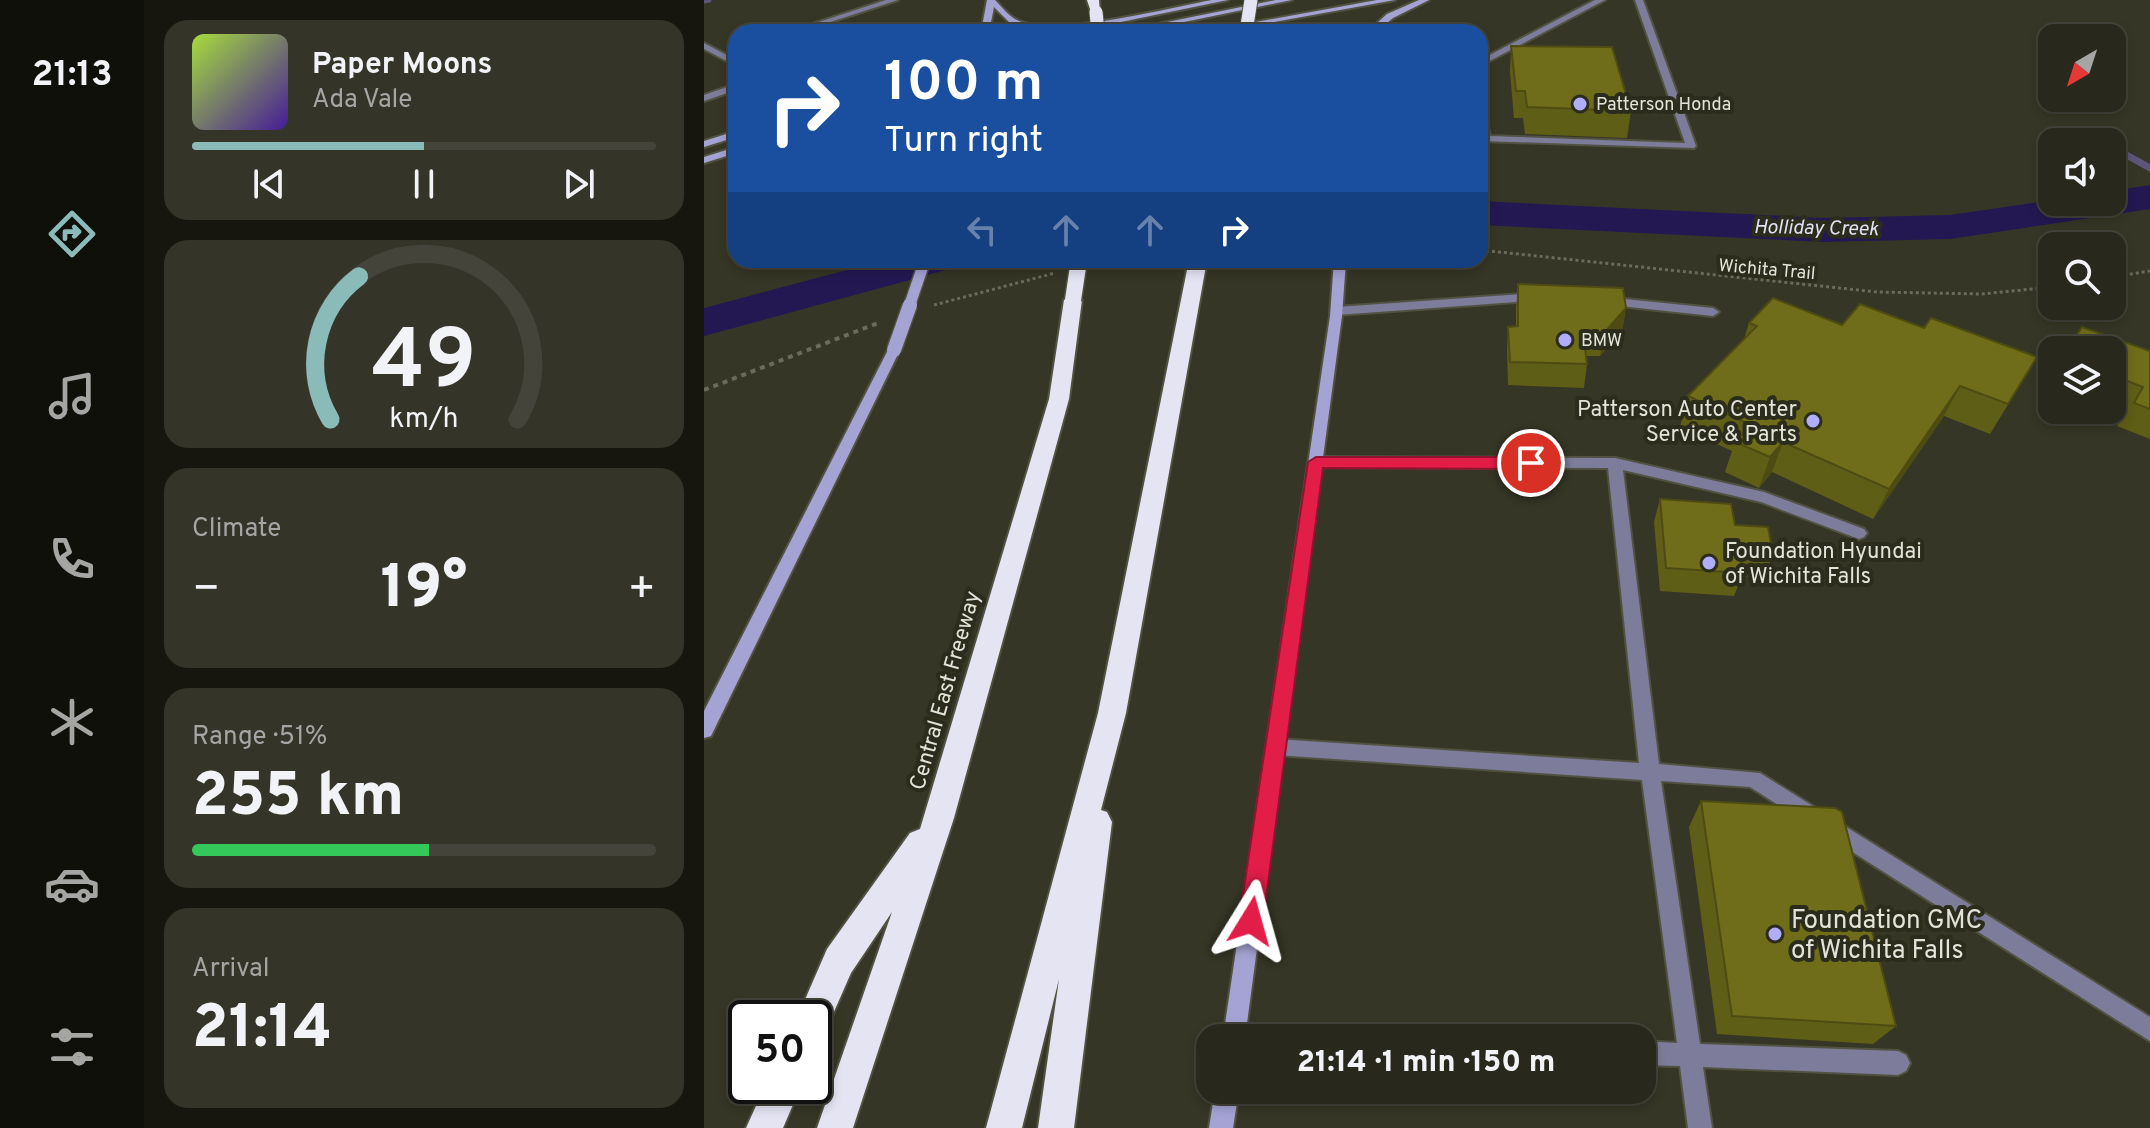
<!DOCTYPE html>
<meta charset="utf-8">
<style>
:root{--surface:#28281c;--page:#343429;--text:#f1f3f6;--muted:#a5a6a3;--line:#44443b;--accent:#8bbbb9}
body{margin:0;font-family:Overpass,sans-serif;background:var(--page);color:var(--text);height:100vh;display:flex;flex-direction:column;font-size:30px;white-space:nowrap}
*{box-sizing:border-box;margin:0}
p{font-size:26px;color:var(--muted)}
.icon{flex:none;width:44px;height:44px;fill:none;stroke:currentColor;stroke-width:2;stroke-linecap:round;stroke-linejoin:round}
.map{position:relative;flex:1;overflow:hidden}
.panel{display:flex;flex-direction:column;gap:20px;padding:20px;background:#16160f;width:560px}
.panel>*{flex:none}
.guide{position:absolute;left:24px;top:24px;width:760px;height:244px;border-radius:24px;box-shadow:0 4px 12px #0003,0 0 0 2px var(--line);background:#1a4fa0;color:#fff;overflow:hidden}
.needle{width:52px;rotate:219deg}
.tools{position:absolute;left:1334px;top:24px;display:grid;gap:16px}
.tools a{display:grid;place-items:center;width:88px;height:88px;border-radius:16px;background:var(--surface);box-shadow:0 4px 12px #0003,0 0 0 2px var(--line);font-size:40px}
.speed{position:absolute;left:24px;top:1000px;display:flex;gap:16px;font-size:40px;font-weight:700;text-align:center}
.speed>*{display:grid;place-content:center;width:104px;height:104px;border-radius:50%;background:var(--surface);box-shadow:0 4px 12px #0003,0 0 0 2px var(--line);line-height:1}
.speed .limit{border:4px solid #111;border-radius:12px;background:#fff;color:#111}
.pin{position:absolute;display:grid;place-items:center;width:68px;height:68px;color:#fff;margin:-34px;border:4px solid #fff;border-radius:50%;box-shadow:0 2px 8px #0007}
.me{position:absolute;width:88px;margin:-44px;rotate:8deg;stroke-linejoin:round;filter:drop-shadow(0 0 6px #0008)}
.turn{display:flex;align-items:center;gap:28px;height:168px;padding:0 24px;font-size:36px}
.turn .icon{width:104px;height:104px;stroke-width:2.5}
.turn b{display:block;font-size:56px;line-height:68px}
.lanes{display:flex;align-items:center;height:76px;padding:0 24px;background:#0003;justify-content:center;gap:40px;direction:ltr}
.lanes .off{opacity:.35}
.big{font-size:60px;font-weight:800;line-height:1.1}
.panel .widget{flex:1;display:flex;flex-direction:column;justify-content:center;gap:12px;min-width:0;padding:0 28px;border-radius:24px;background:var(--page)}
.panel .dial{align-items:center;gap:0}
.dial svg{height:208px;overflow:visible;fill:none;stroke:var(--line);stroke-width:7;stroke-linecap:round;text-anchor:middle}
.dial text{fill:var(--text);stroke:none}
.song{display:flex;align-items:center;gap:24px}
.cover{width:96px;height:96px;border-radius:12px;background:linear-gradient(135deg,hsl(80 70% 55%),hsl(260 70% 35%))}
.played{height:8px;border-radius:4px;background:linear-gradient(90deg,var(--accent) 50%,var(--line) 50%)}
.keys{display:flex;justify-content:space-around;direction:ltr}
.heat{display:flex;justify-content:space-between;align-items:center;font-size:44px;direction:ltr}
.charge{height:12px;border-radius:6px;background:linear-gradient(90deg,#34c759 51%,var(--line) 0)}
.trip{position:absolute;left:492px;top:1024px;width:460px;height:80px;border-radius:24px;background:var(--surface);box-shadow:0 4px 12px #0003,0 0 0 2px var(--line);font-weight:800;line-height:80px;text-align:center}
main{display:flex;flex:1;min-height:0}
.dock{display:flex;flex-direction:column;width:144px;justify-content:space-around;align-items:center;background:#10100b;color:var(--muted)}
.dock .icon{width:56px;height:56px}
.dock .active{color:var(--accent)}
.dock b{font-size:36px;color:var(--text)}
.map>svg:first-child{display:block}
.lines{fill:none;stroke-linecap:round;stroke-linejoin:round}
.stream-far1{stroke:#5d557b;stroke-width:5}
.stream{stroke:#5d557b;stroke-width:7}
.river{fill:#241853;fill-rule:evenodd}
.service-casing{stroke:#525243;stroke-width:4}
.secondary-casing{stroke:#525243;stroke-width:4}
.motorway-casing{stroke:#525243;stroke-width:4}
.path-far1{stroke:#6b6b5c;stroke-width:3;stroke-dasharray:3 3;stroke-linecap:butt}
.path{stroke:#6b6b5c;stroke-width:4;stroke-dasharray:5 5;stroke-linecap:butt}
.service{fill:#7d7c9a;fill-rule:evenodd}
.secondary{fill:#a5a3d3;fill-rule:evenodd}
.motorway{fill:#e5e4f3;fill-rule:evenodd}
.secondary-bridge-far1-casing{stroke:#525243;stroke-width:14;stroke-linecap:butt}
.secondary-bridge-casing{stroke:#525243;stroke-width:17;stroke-linecap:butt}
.motorway-bridge-far1-casing{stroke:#525243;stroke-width:15;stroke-linecap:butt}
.motorway-bridge-casing{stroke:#525243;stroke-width:19;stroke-linecap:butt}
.secondary-bridge-far1{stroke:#a5a3d3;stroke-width:11}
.secondary-bridge{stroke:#a5a3d3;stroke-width:14}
.motorway-bridge-far1{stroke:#e5e4f3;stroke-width:13}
.motorway-bridge{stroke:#e5e4f3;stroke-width:16}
.wall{fill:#5f5e16}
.shaded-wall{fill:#4e4c12}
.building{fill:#6f6d1a;stroke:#4e4c12;stroke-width:2}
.route{fill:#e11d48;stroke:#92132f;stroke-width:2}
.poi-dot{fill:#b2adf9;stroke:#2c2c1d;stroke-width:3}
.labels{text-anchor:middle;stroke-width:8;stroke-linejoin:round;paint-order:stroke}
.far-poi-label{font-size:18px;fill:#e3e3d9;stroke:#2c2c1d;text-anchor:start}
.far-street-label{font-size:18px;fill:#e3e3d9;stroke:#2c2c1d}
.far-water-label{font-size:20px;font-style:italic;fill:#e1e1f4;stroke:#2c2c1d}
.poi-label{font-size:22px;fill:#e3e3d9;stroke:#2c2c1d;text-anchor:end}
.street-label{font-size:22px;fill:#e3e3d9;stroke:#2c2c1d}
.near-poi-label{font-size:26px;fill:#e3e3d9;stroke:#2c2c1d;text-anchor:start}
</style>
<main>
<nav class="dock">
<b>21:13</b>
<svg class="icon active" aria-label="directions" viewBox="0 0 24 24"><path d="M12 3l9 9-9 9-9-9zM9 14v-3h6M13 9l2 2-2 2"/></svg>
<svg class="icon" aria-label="music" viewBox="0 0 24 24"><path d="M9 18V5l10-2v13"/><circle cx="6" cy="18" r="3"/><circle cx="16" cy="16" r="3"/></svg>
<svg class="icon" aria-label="phone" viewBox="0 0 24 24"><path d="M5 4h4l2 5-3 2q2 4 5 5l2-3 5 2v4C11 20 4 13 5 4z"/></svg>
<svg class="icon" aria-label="climate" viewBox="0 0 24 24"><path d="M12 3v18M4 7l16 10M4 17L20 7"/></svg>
<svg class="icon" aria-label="car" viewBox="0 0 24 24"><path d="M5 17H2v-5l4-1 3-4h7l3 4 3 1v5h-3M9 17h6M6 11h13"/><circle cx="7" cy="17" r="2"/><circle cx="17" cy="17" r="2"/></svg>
<svg class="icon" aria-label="filters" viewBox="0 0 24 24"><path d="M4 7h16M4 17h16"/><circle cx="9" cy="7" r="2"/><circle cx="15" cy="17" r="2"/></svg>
</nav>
<section class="panel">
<div class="widget">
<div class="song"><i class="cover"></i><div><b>Paper Moons</b><p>Ada Vale</p></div></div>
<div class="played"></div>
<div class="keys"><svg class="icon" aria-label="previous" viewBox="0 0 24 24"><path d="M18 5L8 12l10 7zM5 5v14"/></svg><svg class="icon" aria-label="pause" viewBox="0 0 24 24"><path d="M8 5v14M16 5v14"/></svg><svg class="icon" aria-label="next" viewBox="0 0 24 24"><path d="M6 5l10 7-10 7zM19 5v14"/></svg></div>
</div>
<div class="widget dial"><svg viewBox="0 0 100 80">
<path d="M14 69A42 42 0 1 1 86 69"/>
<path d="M14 69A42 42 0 0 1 25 14" stroke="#8bbbb9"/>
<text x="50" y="56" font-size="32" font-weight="700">49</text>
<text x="50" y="72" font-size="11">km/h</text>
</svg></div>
<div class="widget"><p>Climate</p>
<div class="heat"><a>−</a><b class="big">19°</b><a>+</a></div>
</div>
<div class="widget"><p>Range · 51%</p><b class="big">255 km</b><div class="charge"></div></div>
<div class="widget"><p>Arrival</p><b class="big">21:14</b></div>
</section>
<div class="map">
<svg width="1446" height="1128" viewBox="0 0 1446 1128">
<rect width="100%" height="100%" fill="#363626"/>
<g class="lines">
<!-- stream-far1 -->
<path class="stream-far1" d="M0 1 5 0"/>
<!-- stream -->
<path class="stream" d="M1408 147 1446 168"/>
<!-- river -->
<path class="river" d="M1446 185V209L1246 239 1119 242 776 225V201L1119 218 1246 215 1348 200 1408 202V191Z
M181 260H253L246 269 0 336V308Z"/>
<defs>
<path id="service" d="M182 0H194L96 32H84Z
M891 0H901L776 66V60Z
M931 0H939L992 146 990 148 779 141 776 112 781 115 786 136 981 143Z
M0 43 32 60V66L0 49Z
M32 84V90L0 101V95Z
M834 293 840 297 838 300 633 315 627 311 633 307Z
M901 297 1009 308 1015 312 1009 316 897 304 895 301Z
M612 457 911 458 1060 492 1160 529 1163 533 1160 537 1155 539 1057 502 919 470 955 764 1056 773 1446 1017V1041L1046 787 957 781 996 1044 1194 1051 1202 1055 1206 1063 1202 1071 1194 1075 999 1067 1008 1128H984L976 1066 938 1065V1041L973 1043 938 780 572 755 565 753 563 747 565 741 572 739 935 763 904 468 612 467 605 462Z
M530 1026 565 1027 573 1030 576 1038H519L522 1029Z"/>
<path id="secondary" d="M283 0H291C298 7 305 17 315 21 353 37 464 8 508 0H524L412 23 351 30 327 29 307 24 290 7 285 32H277Z
M572 0H588L431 32H414Z
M673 0H691L515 32H497Z
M715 0H725L689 18 672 32H663L683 14Z
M584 27 622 30 626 32H555Z
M32 131V137L0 147V141Z
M32 147V153L0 163V157Z
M630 260H642L638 316 541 1038H519L626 316Z
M190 346 196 350 7 736 0 738V711L184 350Z
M511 1090H535L529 1128H505Z"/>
<path id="motorway" d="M383 0H395L396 15H388Z
M485 260H503L422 713 397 810 403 812 408 822 370 1128H334L355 979 318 1128H282L394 713Z
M369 295 378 300 365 399 250 818 149 1128H113L188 912 147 973 122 1030 110 1035V1018H93L123 949 206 833 216 829 345 399 360 300Z
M61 1086H97L79 1128H42Z"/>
</defs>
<!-- service casing -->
<use href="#service" class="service-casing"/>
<!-- secondary casing -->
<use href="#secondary" class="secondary-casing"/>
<!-- motorway casing -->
<use href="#motorway" class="motorway-casing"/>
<!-- path-far1 -->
<path class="path-far1" d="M776 250 1173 292 1278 294 1348 287
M397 264 420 260
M1408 277 1446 271
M230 305 351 273"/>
<!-- path -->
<path class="path" d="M0 390 174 323"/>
<!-- service -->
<use href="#service" class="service"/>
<!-- secondary -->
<use href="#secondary" class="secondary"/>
<!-- motorway -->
<use href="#motorway" class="motorway"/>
<defs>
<path id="secondary-bridge-far1" d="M205 307 221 260"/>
<path id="secondary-bridge" d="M190 350 206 305"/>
<path id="motorway-bridge-far1" d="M392 12 394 32
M542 32 547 0"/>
<path id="motorway-bridge" d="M369 300 375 260"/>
</defs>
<!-- secondary-bridge-far1 casing -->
<use href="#secondary-bridge-far1" class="secondary-bridge-far1-casing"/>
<!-- secondary-bridge casing -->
<use href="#secondary-bridge" class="secondary-bridge-casing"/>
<!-- motorway-bridge-far1 casing -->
<use href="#motorway-bridge-far1" class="motorway-bridge-far1-casing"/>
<!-- motorway-bridge casing -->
<use href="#motorway-bridge" class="motorway-bridge-casing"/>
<!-- secondary-bridge-far1 -->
<use href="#secondary-bridge-far1" class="secondary-bridge-far1"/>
<!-- secondary-bridge -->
<use href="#secondary-bridge" class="secondary-bridge"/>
<!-- motorway-bridge-far1 -->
<use href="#motorway-bridge-far1" class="motorway-bridge-far1"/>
<!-- motorway-bridge -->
<use href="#motorway-bridge" class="motorway-bridge"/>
</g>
<!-- wall -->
<path class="wall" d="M807 46 927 111 923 138 821 134 819 118H810L806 72Z
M814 284 922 308 918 331 896 356H882L883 364 880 388 804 385 803 350 804 327 812 326V307Z
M1045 323 1220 328 1333 357 1286 434 1240 416 1169 519 1068 472 1055 488 1021 472 1028 451 976 427 984 396 1040 339Z
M1408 350 1446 351V439L1413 426 1422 410 1408 405Z
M956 499 1031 525 1069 555 1060 578 1038 576 1030 596 956 591 950 522Z
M997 801 1192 1026 1169 1044 1013 1034 985 827Z"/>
<!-- shaded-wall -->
<path class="shaded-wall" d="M922 308 918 331 896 356 900 333Z
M1256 386 1240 416 1169 519 1185 489Z
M1079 442 1068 472 1055 488 1066 457Z"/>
<!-- building -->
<path class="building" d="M807 46 908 47 927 111 823 107 821 91H812Z
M814 284 919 288 922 308 900 333 879 332 883 364 806 362 804 327 814 326Z
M1069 298 1138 325 1156 304 1220 328 1227 318 1333 357 1304 404 1256 386 1185 489 1079 442 1066 457 1031 442 1047 425 984 396 1053 326 1045 323Z
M1378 327 1446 351V409L1430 403 1439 387 1408 375V350H1363Z
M956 499 1027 504 1031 525 1064 527 1069 555 1035 552 1039 573 962 568Z
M997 801 1131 808 1138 812 1192 1026 1028 1016Z"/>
<!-- route -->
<path class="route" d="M612 457H827L835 463 827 469 619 468 559 921 556 929 547 933 538 929 535 921 604 462Z"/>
<!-- markers -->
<g class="poi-dot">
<circle cx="876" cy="104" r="8"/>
<circle cx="861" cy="340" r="8"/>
<circle cx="1109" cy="421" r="8"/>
<circle cx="1005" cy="563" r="8"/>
<circle cx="1071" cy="934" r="8"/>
</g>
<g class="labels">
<!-- far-poi labels -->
<g class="far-poi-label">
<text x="892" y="110">Patterson Honda</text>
<text x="877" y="346">BMW</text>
</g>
<!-- far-street labels -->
<g class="far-street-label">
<text transform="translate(1063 269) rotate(5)" y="6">Wichita Trail</text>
</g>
<!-- far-water labels -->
<g class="far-water-label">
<text transform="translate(1112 227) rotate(1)" y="7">Holliday Creek</text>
</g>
<!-- poi labels -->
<g class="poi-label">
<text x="1093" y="416">Patterson Auto Center<tspan x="1093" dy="25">Service &amp; Parts</tspan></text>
<text x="1021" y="558" text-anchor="start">Foundation Hyundai<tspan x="1021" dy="25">of Wichita Falls</tspan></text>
</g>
<!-- street labels -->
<g class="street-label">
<text transform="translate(240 690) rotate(-74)" y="8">Central East Freeway</text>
</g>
<!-- near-poi labels -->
<g class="near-poi-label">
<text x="1087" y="928">Foundation GMC<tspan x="1087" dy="30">of Wichita Falls</tspan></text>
</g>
</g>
</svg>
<div class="tools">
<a><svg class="needle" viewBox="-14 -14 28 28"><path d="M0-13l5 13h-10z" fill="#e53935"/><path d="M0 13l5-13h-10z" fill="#a5a6a3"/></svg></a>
<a><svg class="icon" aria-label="sound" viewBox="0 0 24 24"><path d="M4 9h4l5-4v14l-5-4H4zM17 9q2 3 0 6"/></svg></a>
<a><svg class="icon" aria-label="search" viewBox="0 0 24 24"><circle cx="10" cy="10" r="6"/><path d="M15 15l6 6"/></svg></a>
<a><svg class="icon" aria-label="layers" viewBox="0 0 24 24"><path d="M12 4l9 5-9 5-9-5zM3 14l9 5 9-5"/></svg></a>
</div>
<div class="speed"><div class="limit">50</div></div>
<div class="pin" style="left:827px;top:463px;background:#d93025"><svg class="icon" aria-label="arrive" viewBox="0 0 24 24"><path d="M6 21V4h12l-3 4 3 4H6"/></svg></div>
<svg class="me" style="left:547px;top:921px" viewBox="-20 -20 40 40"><path d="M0-17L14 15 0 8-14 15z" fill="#e11d48" stroke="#fff" stroke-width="4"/></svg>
<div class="trip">21:14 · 1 min · 150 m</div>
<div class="guide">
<div class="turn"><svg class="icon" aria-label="right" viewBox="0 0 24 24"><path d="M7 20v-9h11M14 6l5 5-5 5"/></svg><div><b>100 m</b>Turn right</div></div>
<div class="lanes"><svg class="icon off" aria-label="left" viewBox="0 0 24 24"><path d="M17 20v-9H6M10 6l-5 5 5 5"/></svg><svg class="icon off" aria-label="ahead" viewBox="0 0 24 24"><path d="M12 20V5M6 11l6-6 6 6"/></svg><svg class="icon off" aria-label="ahead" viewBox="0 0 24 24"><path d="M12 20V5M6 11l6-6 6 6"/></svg><svg class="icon" aria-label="right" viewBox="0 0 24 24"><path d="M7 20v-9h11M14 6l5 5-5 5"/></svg></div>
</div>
</div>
</main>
